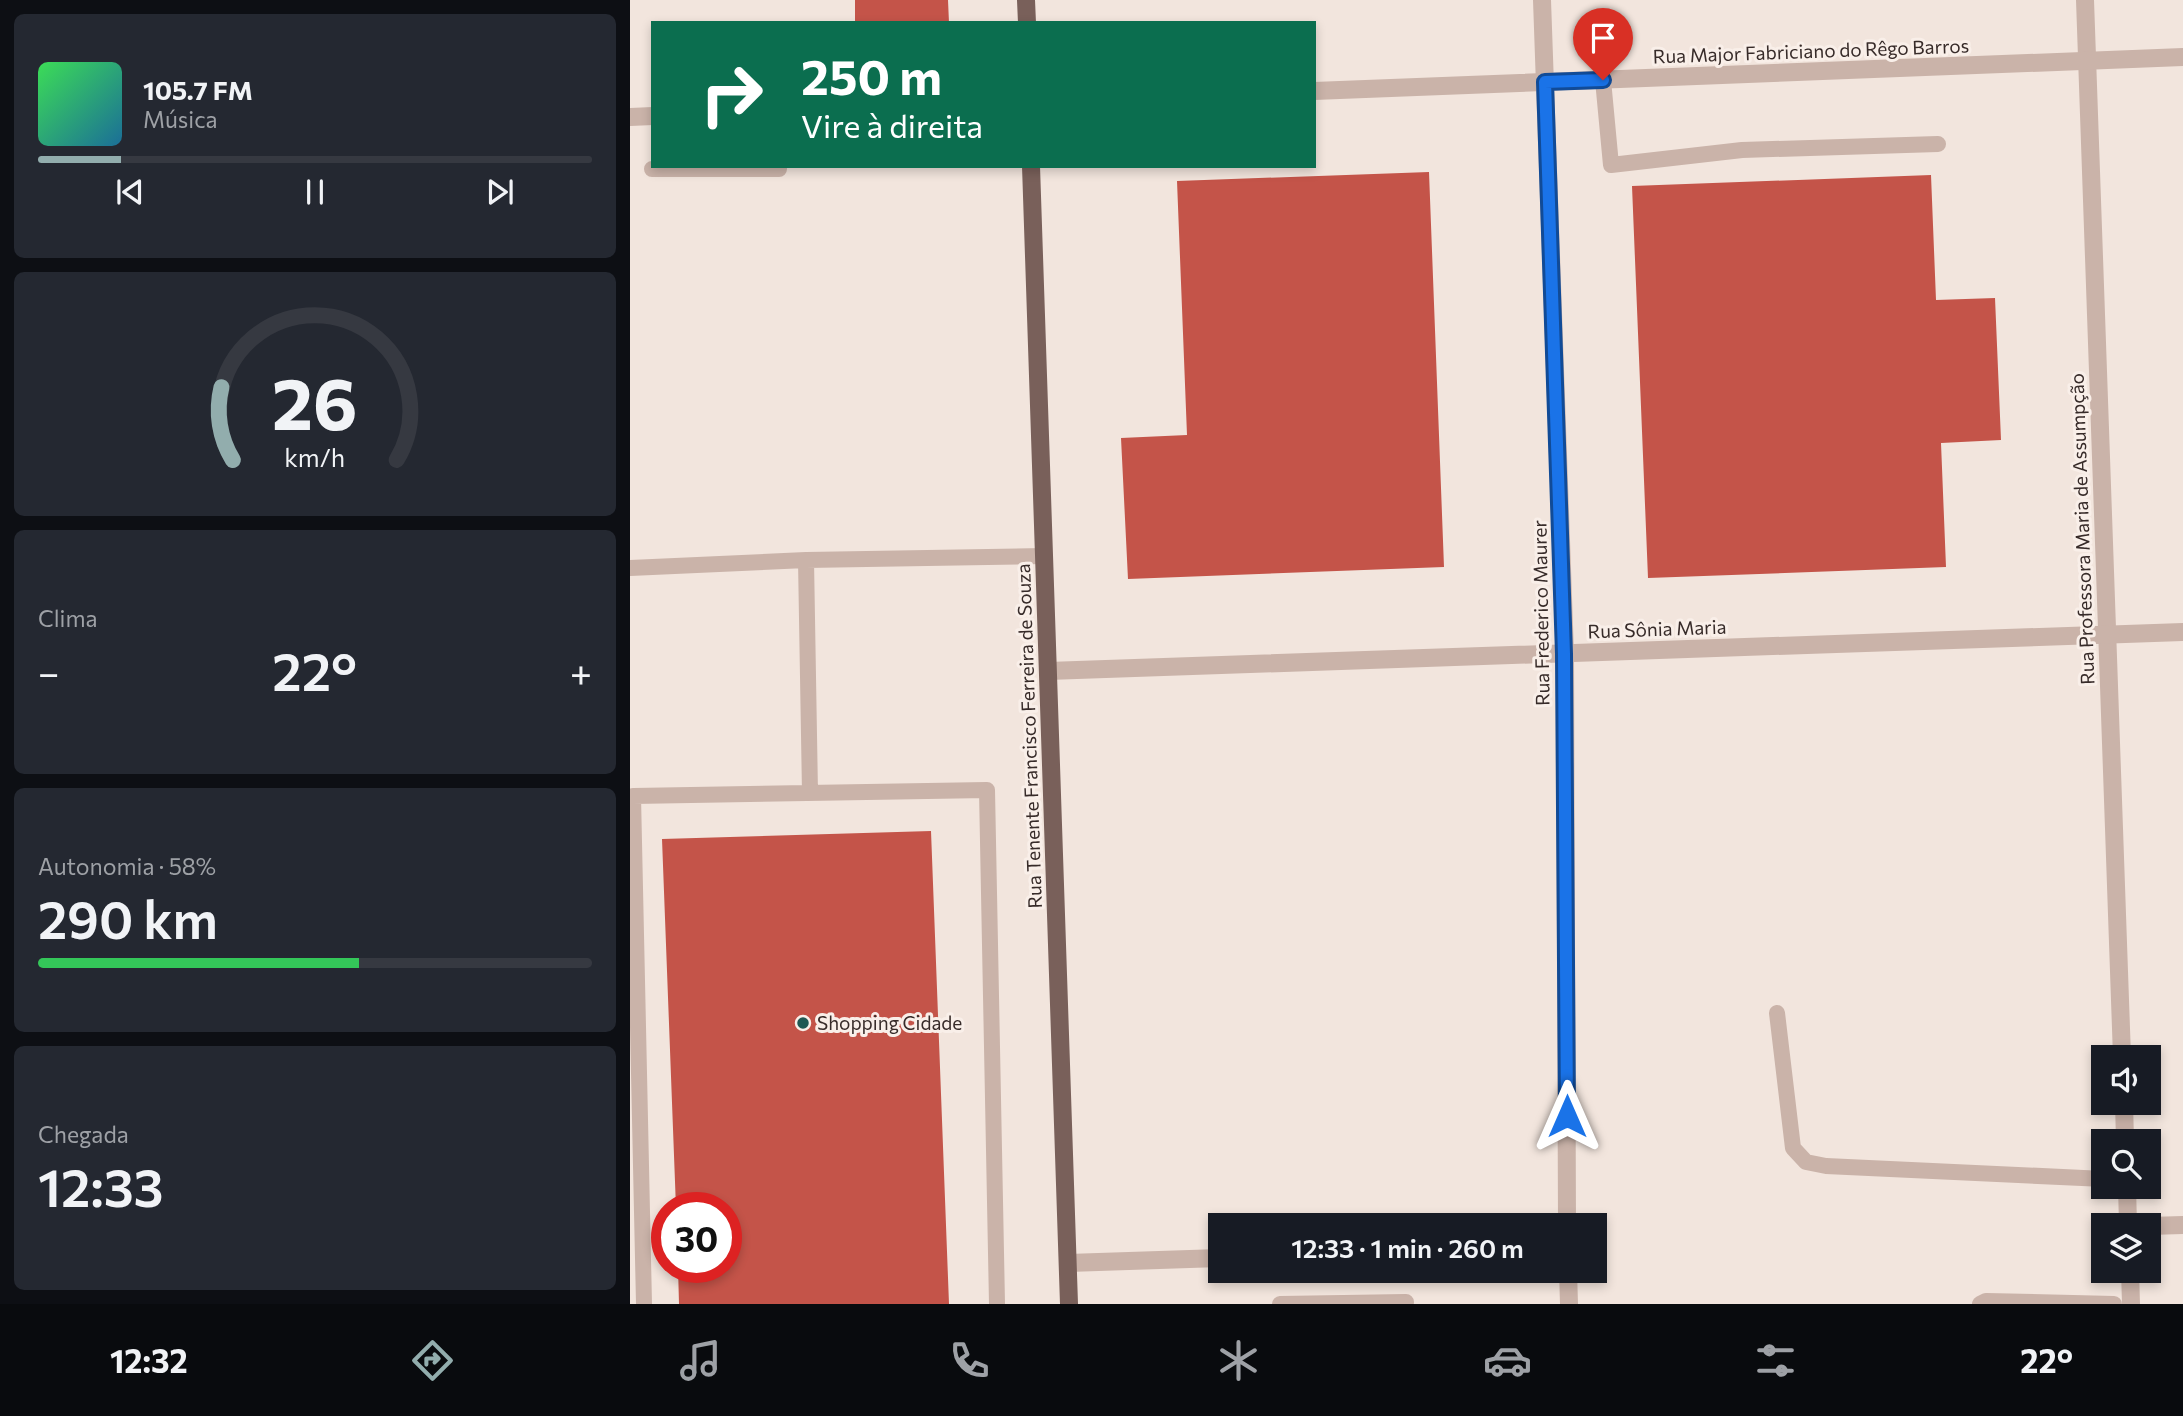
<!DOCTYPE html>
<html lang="pt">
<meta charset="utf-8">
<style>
:root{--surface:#171b24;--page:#242831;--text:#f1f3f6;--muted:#9ea1a6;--line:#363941;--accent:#92adad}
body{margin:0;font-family:Commissioner,sans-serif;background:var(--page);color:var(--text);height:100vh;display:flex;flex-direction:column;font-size:26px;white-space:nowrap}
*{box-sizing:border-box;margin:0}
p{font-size:23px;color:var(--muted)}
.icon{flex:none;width:38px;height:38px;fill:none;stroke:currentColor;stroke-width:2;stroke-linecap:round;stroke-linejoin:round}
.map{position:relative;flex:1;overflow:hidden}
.panel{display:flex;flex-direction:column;gap:14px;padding:14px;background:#0d0f14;width:630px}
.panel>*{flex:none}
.hud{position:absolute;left:21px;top:21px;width:665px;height:147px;border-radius:0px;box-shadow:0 4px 10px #0003;background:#0b6e4f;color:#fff;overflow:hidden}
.buttons{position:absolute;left:1461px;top:1045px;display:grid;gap:14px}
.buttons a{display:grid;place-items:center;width:70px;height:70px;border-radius:0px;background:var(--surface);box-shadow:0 4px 10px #0003;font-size:35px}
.speed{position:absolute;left:21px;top:1192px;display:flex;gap:14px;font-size:35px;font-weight:700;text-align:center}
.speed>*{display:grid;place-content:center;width:91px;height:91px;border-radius:50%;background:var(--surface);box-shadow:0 4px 10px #0003;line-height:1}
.speed .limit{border:10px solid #d22;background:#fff;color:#111}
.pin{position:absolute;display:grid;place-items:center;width:60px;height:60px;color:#fff;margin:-72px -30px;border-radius:50% 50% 50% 0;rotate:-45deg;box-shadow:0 0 7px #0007}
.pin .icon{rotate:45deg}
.me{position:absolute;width:77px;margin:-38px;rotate:0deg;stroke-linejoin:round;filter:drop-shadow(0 0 5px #0008)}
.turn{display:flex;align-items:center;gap:24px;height:147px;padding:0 35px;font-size:32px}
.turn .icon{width:91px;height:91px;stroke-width:2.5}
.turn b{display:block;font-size:49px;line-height:60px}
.big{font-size:52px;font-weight:600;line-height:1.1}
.panel .widget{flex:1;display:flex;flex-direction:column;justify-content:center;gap:10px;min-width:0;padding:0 24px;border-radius:10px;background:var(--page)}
.panel .dial{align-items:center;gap:0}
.dial svg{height:182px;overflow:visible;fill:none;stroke:var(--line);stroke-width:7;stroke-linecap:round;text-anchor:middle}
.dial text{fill:var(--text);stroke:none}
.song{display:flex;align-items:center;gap:21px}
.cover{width:84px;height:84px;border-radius:10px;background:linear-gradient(135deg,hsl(130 70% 55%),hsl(200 70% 35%))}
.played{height:7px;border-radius:4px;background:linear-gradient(90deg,var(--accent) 15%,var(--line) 15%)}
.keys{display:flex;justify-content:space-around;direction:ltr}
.heat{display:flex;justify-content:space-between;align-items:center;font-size:38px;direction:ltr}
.charge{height:10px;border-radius:5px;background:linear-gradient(90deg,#34c759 58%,var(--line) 0)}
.trip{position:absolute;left:578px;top:1213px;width:399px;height:70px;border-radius:0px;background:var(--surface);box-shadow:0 4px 10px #0003;font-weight:600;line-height:70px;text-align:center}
.tabs{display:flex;height:112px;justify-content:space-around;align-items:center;background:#090b0e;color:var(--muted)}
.tabs .icon{width:49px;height:49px}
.tabs .active{color:var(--accent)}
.tabs b{font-size:32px;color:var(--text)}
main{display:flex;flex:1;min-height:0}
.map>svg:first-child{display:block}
.building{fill:#c45449}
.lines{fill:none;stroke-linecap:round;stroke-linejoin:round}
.service{stroke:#cab3a9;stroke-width:16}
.minor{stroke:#cab3a9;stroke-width:18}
.tertiary{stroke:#cab3a9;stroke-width:18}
.primary{stroke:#79605a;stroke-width:18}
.route-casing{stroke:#114b97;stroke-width:18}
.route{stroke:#1a73e8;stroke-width:12}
.poi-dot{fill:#1f5853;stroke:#f9efe9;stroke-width:2.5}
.labels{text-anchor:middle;stroke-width:6;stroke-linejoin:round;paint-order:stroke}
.street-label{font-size:19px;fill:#372b29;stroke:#f9efe9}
.poi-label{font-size:19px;fill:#372b29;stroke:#f9efe9;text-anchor:start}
</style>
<main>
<section class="panel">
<div class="widget">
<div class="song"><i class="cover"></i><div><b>105.7 FM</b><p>Música</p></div></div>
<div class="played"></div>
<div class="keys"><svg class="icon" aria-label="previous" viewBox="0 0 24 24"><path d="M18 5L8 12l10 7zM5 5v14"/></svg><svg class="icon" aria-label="pause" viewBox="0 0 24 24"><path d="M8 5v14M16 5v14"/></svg><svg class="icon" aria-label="next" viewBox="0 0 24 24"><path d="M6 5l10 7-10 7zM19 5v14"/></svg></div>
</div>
<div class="widget dial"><svg viewBox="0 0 100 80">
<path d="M14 69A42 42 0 1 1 86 69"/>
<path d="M14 69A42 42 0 0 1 9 37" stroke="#92adad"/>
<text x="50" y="56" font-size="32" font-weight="700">26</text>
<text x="50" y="72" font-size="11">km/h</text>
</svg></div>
<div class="widget"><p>Clima</p>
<div class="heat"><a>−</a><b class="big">22°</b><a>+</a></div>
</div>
<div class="widget"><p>Autonomia · 58%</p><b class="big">290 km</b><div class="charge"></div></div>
<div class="widget"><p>Chegada</p><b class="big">12:33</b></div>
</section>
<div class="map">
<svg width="1553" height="1304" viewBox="0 0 1553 1304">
<rect width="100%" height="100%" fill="#f2e5dd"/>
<!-- building -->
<path class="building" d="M225 0H318L319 23H225Z
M799 172 814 567 498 579 491 438 557 435 547 181Z
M1301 175 1306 300 1365 298 1371 440 1311 443 1316 567 1018 578 1002 186Z
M301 831 319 1304H49L48 1267H96V1208H46L32 839Z"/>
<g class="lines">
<!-- service -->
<path class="service" d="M973 80 981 165 1112 150 1308 144
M22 169H149V166
M176 560 180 793
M0 568 176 560 414 556
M1147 1013 1163 1148 1176 1162 1196 1166 1474 1179
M14 1304 3 796 357 790 367 1304
M650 1304 776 1302
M1350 1304 1356 1301 1484 1304"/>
<!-- minor -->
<path class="minor" d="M912 0 935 654 937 1225
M1455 0 1492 1057
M1494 1102 1495 1141
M1497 1186 1498 1225
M1519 1226 1553 1225
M438 1263 590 1258
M938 1270 939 1304
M1500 1270 1501 1304"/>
<!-- tertiary -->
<path class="tertiary" d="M684 91 1553 57
M0 117 23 116
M418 671 1553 632"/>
<!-- primary -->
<path class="primary" d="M396 0 397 23
M401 166 439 1304"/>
</g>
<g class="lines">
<defs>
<path id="route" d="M937 1116 934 654 915 82 973 80"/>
</defs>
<!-- route casing -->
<use href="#route" class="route-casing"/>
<!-- route -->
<use href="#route" class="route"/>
</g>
<!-- markers -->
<circle class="poi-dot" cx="173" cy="1023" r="7"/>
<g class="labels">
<!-- street labels -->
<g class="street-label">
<text transform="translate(1181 51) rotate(-2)" y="7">Rua Major Fabriciano do Rêgo Barros</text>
<text transform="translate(1452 529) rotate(-92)" y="7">Rua Professora Maria de Assumpção</text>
<text transform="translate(911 613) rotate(-91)" y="7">Rua Frederico Maurer</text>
<text transform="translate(1027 629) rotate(-2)" y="7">Rua Sônia Maria</text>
<text transform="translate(399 736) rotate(-92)" y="7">Rua Tenente Francisco Ferreira de Souza</text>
</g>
<!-- poi labels -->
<g class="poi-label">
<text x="187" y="1030">Shopping Cidade</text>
</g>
</g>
</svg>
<div class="buttons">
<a><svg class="icon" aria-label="sound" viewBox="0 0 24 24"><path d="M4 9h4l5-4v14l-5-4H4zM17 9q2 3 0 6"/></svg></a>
<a><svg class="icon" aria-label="search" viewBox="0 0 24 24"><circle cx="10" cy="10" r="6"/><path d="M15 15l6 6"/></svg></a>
<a><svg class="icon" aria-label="layers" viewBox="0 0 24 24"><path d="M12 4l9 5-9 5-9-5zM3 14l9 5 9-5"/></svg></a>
</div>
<div class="speed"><div class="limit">30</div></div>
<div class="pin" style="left:973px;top:80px;background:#d93025"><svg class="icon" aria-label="arrive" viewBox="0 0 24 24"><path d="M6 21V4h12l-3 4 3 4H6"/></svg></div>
<svg class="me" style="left:937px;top:1116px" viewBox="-20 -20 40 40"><path d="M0-17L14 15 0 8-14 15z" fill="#1a73e8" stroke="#fff" stroke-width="4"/></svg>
<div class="trip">12:33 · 1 min · 260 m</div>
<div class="hud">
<div class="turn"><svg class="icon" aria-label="right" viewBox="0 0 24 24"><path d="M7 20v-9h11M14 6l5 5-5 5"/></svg><div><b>250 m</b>Vire à direita</div></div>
</div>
</div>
</main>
<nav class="tabs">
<b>12:32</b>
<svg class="icon active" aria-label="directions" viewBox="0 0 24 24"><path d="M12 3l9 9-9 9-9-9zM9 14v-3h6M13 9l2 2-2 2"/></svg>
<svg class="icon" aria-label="music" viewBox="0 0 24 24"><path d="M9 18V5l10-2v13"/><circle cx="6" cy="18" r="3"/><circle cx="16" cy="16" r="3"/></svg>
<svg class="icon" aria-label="phone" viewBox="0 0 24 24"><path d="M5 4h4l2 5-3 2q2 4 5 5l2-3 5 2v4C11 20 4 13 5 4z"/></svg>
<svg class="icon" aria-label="climate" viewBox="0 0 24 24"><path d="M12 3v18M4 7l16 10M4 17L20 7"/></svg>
<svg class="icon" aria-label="car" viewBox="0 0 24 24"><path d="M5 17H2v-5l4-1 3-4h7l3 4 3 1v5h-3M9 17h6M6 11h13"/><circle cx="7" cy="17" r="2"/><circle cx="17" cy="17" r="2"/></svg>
<svg class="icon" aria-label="filters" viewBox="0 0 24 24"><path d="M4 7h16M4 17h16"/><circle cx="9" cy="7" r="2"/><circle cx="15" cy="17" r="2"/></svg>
<b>22°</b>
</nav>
